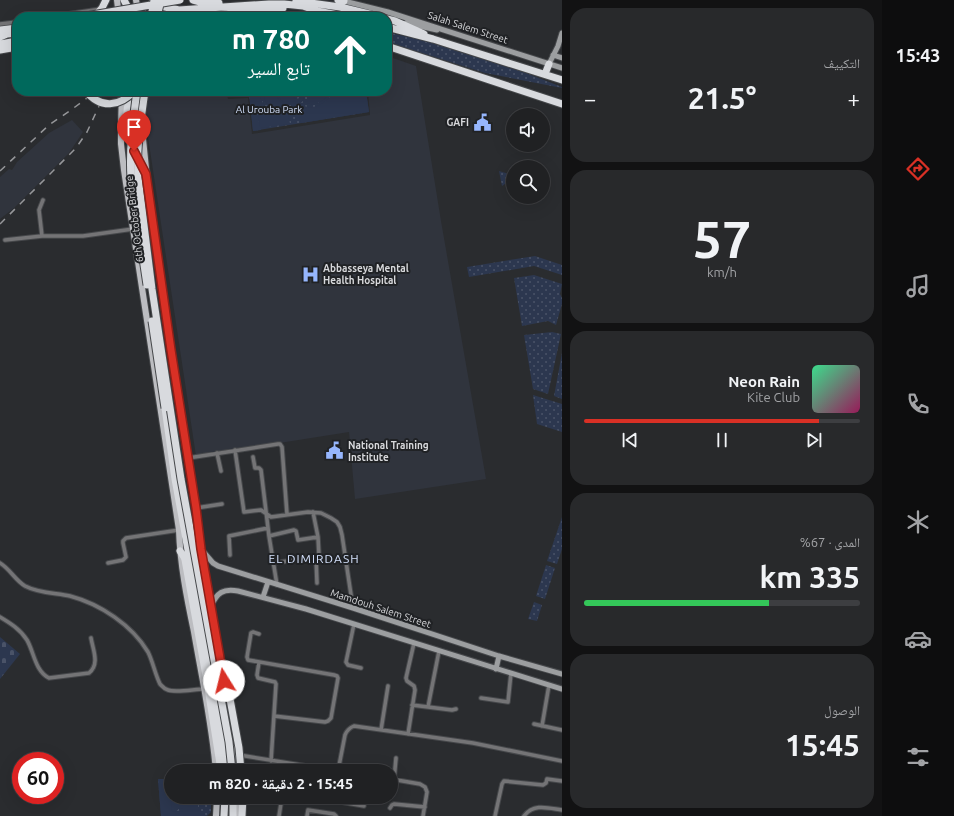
<!DOCTYPE html>
<html lang="ar">
<meta charset="utf-8">
<style>
:root{--surface:#202123;--page:#28292b;--text:#f1f3f6;--muted:#a2a3a6;--line:#3d3e41;--accent:#d93025}
body{margin:0;font-family:Ubuntu,"Noto Naskh Arabic",sans-serif;background:var(--page);color:var(--text);direction:rtl;height:100vh;display:flex;flex-direction:column;font-size:15px;white-space:nowrap}
*{box-sizing:border-box;margin:0}
p{font-size:13px;color:var(--muted)}
.icon{flex:none;width:22px;height:22px;fill:none;stroke:currentColor;stroke-width:2;stroke-linecap:round;stroke-linejoin:round}
.map{position:relative;flex:1;overflow:hidden;direction:ltr}
.drawer{display:flex;flex-direction:column;gap:8px;padding:8px;background:#121213;width:320px}
.drawer>*{flex:none}
.top-card{position:absolute;left:12px;top:12px;width:380px;height:84px;border-radius:16px;box-shadow:0 4px 16px #0002,0 0 0 1px var(--line);direction:rtl;background:#00695c;color:#fff;overflow:hidden}
.fabs{position:absolute;left:506px;top:108px;display:grid;gap:8px}
.fabs a{display:grid;place-items:center;width:44px;height:44px;border-radius:50%;background:var(--surface);box-shadow:0 4px 16px #0002,0 0 0 1px var(--line);font-size:20px}
.speed{position:absolute;left:12px;top:752px;display:flex;gap:8px;font-size:20px;font-weight:700;text-align:center}
.speed>*{display:grid;place-content:center;width:52px;height:52px;border-radius:50%;background:var(--surface);box-shadow:0 4px 16px #0002,0 0 0 1px var(--line);line-height:1}
.speed .limit{border:6px solid #d22;background:#fff;color:#111}
.pin{position:absolute;display:grid;place-items:center;width:34px;height:34px;color:#fff;margin:-41px -17px;border-radius:50% 50% 50% 0;rotate:-45deg;box-shadow:0 0 4px #0007}
.pin .icon{rotate:45deg}
.me{position:absolute;width:44px;margin:-22px;rotate:351deg;stroke-linejoin:round;filter:drop-shadow(0 0 3px #0008)}
.turn{display:flex;align-items:center;gap:14px;height:84px;padding:0 16px;font-size:18px}
.turn .icon{width:52px;height:52px;stroke-width:2.5}
.turn b{display:block;font-size:28px;line-height:34px}
.big{font-size:30px;font-weight:700;line-height:1.1}
.drawer .card{flex:1;display:flex;flex-direction:column;justify-content:center;gap:6px;min-width:0;padding:0 14px;border-radius:16px;background:var(--page)}
.drawer .dial{align-items:center;gap:0}
.dial b{font-size:52px;line-height:1}
.song{display:flex;align-items:center;gap:12px}
.cover{width:48px;height:48px;border-radius:6px;background:linear-gradient(135deg,hsl(150 70% 55%),hsl(330 70% 35%))}
.played{height:4px;border-radius:2px;background:linear-gradient(90deg,var(--accent) 85%,var(--line) 85%)}
.keys{display:flex;justify-content:space-around;direction:ltr}
.heat{display:flex;justify-content:space-between;align-items:center;font-size:22px;direction:ltr}
.charge{height:6px;border-radius:3px;background:linear-gradient(90deg,#34c759 67%,var(--line) 0)}
.trip{position:absolute;left:164px;top:764px;width:234px;height:40px;border-radius:20px;background:var(--surface);box-shadow:0 4px 16px #0002,0 0 0 1px var(--line);font-weight:700;line-height:40px;text-align:center;direction:rtl}
main{display:flex;flex:1;min-height:0}
.tabs{display:flex;flex-direction:column;width:72px;justify-content:space-around;align-items:center;background:#0d0d0e;color:var(--muted)}
.tabs .icon{width:28px;height:28px}
.tabs .selected{color:var(--accent)}
.tabs b{font-size:18px;color:var(--text)}
.map>svg:first-child{display:block}
.built{fill:#30343d}
.grass{fill:url(#grass-dots)}
.cemetery{fill:url(#cemetery-stones)}
.garden{fill:#2c374f}
.lines{fill:none;stroke-linecap:round;stroke-linejoin:round}
.street-casing{stroke:#46484b;stroke-width:5.5}
.secondary-casing{stroke:#46484b;stroke-width:7}
.primary-casing{stroke:#46484b;stroke-width:8}
.highway-casing{stroke:#46484b;stroke-width:9}
.street{stroke:#747476;stroke-width:3.5}
.secondary{stroke:#9c9ea0;stroke-width:5}
.primary{stroke:#bcbdc1;stroke-width:6}
.highway{stroke:#d8dade;stroke-width:7}
.rail{stroke:#96979a;stroke-width:1.5;stroke-dasharray:7 7;stroke-linecap:butt}
.highway-bridge-casing{stroke:#46484b;stroke-width:9;stroke-linecap:butt}
.highway-bridge{stroke:#d8dade;stroke-width:7}
.route-casing{stroke:#8d1f18;stroke-width:10}
.route{stroke:#d93025;stroke-width:7}
.labels{text-anchor:middle;stroke-width:4;stroke-linejoin:round;paint-order:stroke}
.street-label{font-size:10px;fill:#d7d8db;stroke:#202225}
.park-label{font-size:10px;fill:#d3e0fa;stroke:#202225}
.poi-label{font-size:10px;font-weight:bold;fill:#d7d8db;stroke:#202225;text-anchor:start}
.quarter-label{font-size:12px;letter-spacing:1px;fill:#d5e2fd;stroke:#202225}
</style>
<main>
<nav class="tabs">
<b>15:43</b>
<svg class="icon selected" aria-label="directions" viewBox="0 0 24 24"><path d="M12 3l9 9-9 9-9-9zM9 14v-3h6M13 9l2 2-2 2"/></svg>
<svg class="icon" aria-label="music" viewBox="0 0 24 24"><path d="M9 18V5l10-2v13"/><circle cx="6" cy="18" r="3"/><circle cx="16" cy="16" r="3"/></svg>
<svg class="icon" aria-label="phone" viewBox="0 0 24 24"><path d="M5 4h4l2 5-3 2q2 4 5 5l2-3 5 2v4C11 20 4 13 5 4z"/></svg>
<svg class="icon" aria-label="climate" viewBox="0 0 24 24"><path d="M12 3v18M4 7l16 10M4 17L20 7"/></svg>
<svg class="icon" aria-label="car" viewBox="0 0 24 24"><path d="M5 17H2v-5l4-1 3-4h7l3 4 3 1v5h-3M9 17h6M6 11h13"/><circle cx="7" cy="17" r="2"/><circle cx="17" cy="17" r="2"/></svg>
<svg class="icon" aria-label="filters" viewBox="0 0 24 24"><path d="M4 7h16M4 17h16"/><circle cx="9" cy="7" r="2"/><circle cx="15" cy="17" r="2"/></svg>
</nav>
<section class="drawer">
<div class="card"><p>التكييف</p>
<div class="heat"><a>−</a><b class="big">21.5°</b><a>+</a></div>
</div>
<div class="card dial"><b>57</b><p>km/h</p></div>
<div class="card">
<div class="song"><i class="cover"></i><div><b>Neon Rain</b><p>Kite Club</p></div></div>
<div class="played"></div>
<div class="keys"><svg class="icon" aria-label="previous" viewBox="0 0 24 24"><path d="M18 5L8 12l10 7zM5 5v14"/></svg><svg class="icon" aria-label="pause" viewBox="0 0 24 24"><path d="M8 5v14M16 5v14"/></svg><svg class="icon" aria-label="next" viewBox="0 0 24 24"><path d="M6 5l10 7-10 7zM19 5v14"/></svg></div>
</div>
<div class="card"><p>المدى · 67%</p><b class="big">335 km</b><div class="charge"></div></div>
<div class="card"><p>الوصول</p><b class="big">15:45</b></div>
</section>
<div class="map">
<svg width="562" height="816" viewBox="0 0 562 816">
<defs>
<pattern id="grass-dots" width="8" height="8" patternUnits="userSpaceOnUse"><rect width="8" height="8" fill="#2c374f"/><path d="M2 2h.1M6 6h.1" fill="none" stroke="#4a5368" stroke-width="1.8" stroke-linecap="round"/></pattern>
<pattern id="cemetery-stones" width="16" height="16" patternUnits="userSpaceOnUse"><rect width="16" height="16" fill="#2c374f"/><path d="M2 7V4a2 2 0 0 1 4 0v3zM10 15v-3a2 2 0 0 1 4 0v3z" fill="#4a5368"/></pattern>
</defs>
<rect width="100%" height="100%" fill="#2a2c2f"/>
<!-- built -->
<path class="built" d="M387 56 416 66 441 221 486 479 355 499 349 432 196 456 145 117 148 97H150L152 92 161 91H226L228 99 248 98 252 134 370 115 368 91H387Z
M72 120 83 132 69 153 14 208 0 219V177L9 169 12 170 17 162 49 133Z"/>
<!-- grass -->
<path class="grass" d="M387 32 429 42 526 73 562 87V88L485 73 387 42Z
M227 91H366L369 112 253 131 249 94 228 96Z
M499 171 513 175V178L502 186Z
M535 256 562 265V275L534 266 469 277 467 267Z
M534 275 562 284 560 294 562 298V304L556 325 548 321 522 326 514 278Z
M552 332 561 334 548 394 533 389 524 335Z
M562 353V399L554 396Z
M533 395 562 404V432L537 424Z
M562 517V549L557 564 547 561Z
M546 565 555 568 545 599 536 596Z
M534 602 542 605 537 621 528 619Z
M158 779H171V797H211V812L207 816H161Z"/>
<!-- cemetery -->
<path class="cemetery" d="M0 637 20 654 0 679Z"/>
<!-- garden -->
<path class="garden" d="M227 91H257L263 103 268 110 257 112 260 127 258 113 287 109 290 124 261 128V130L253 131 249 94 228 96Z
M261 91H275C277 100 282 104 290 108 279 109 270 112 265 100 264 97 263 94 261 91Z
M278 91H290C289 95 293 97 296 99L300 98 303 95H304V97L302 102C290 106 279 105 278 91Z
M307 91H332C327 98 316 108 307 103Z
M335 91H366L369 112 301 123 295 106C302 104 302 106 308 107 319 109 329 99 335 91Z
M158 779H171V789L167 790V791L171 792 170 800H171L172 811 183 812V816H161Z
M174 797H183V808L178 809V810H173V800H174Z
M185 797H198V810L201 811V816H185Z"/>
<g class="lines">
<defs>
<path id="street" d="M47 17 101 9
M0 24 17 22
M43 200 39 210 42 236H83L133 229
M5 240 42 236
M235 450 244 512 261 510 271 517 308 512 321 513 331 518 337 522 340 527 342 535 353 608
M217 453 221 471
M253 457 255 468H259L261 470 269 536 277 585
M188 458 278 444H280L282 447 287 514
M196 508 222 504
M269 536 294 530 296 531 298 540 318 537
M230 555 229 536 268 528
M316 557 317 583
M0 563C10 569 15 580 25 586 38 593 55 593 70 596 100 604 132 625 148 652 153 662 155 674 160 684 162 686 164 689 168 690 176 693 195 689 205 689
M108 563 123 560 126 557 123 543V541L126 538 179 530
M273 563 318 557 319 556 318 537 313 512
M0 617C10 623 20 629 27 640 34 652 35 671 49 678L89 673C100 664 93 650 91 638
M354 624 346 662 348 665 361 668
M259 634 253 632 251 633 247 657 248 660 334 675 337 676 338 678 331 718 328 721 325 722 274 716
M259 662 257 675 258 678 275 682 276 684 271 761
M481 698 508 702 511 673
M412 705 452 710 456 709
M428 707 439 651
M534 724 562 730
M542 726 549 685
M381 730 388 686
M408 734 415 690 414 686 407 681 406 678 414 643
M239 755 338 771
M338 771 345 735C347 730 349 728 354 726L473 743 562 761
M391 779 420 784 425 787 427 792 423 816
M394 780 396 758
M339 797 340 800 341 802 364 806
M390 808 392 805 394 804 425 807
M279 816 282 797
M307 816 308 810 334 814 336 816
M495 816 502 784 504 781 543 785 546 783 547 779 562 781
M524 816C534 803 548 808 562 810"/>
<path id="secondary" d="M344 1 388 12 562 68
M406 23 437 30
M553 55 562 58
M549 64 558 46 562 33
M201 549 213 563 218 566 353 608 499 656 562 674
M263 597 268 582
M211 606C217 593 223 588 238 591L306 609 562 689
M496 669 499 656"/>
<path id="primary" d="M117 0 119 17
M136 0 139 17
M122 91 121 127V144L124 170 179 530C180 564 187 599 194 632 202 678 212 724 216 771
M143 126V139L151 217 173 365 196 508 201 549 222 671
M226 697 236 755 237 771
M238 797 239 816
M216 816 217 797"/>
<path id="highway" d="M124 0 133 17
M193 0 204 3H219
M338 0 344 1
M296 1 340 7 382 17
M155 2 165 7 179 10 269 4H284L303 6 317 11 349 17
M95 16 102 8 106 0
M180 17 184 10
M198 17 283 8
M244 17 273 15 289 17
M387 19 395 21 424 34
M387 27 433 39 562 80
M0 30 17 28
M0 37 7 34 17 33
M0 44 17 41
M387 46 562 104
M0 50 17 47
M545 74 549 64
M129 93C128 105 125 119 127 131 130 146 139 161 146 174
M165 408 175 479 221 731 226 771
M180 551 184 557 185 560 206 676 220 764 222 771
M221 666 225 674 228 688
M224 816 225 797
M233 816V797
M242 816 243 797"/>
</defs>
<!-- street casing -->
<use href="#street" class="street-casing"/>
<!-- secondary casing -->
<use href="#secondary" class="secondary-casing"/>
<!-- primary casing -->
<use href="#primary" class="primary-casing"/>
<!-- highway casing -->
<use href="#highway" class="highway-casing"/>
<!-- street -->
<use href="#street" class="street"/>
<!-- secondary -->
<use href="#secondary" class="secondary"/>
<!-- primary -->
<use href="#primary" class="primary"/>
<!-- highway -->
<use href="#highway" class="highway"/>
<!-- rail -->
<path class="rail" d="M143 17 150 0
M0 171 49 125 71 110 87 98 94 91
M0 224 76 148 87 132 106 91"/>
<defs>
<path id="highway-bridge" d="M80 17 180 0
M151 17 154 0
M157 17 161 0
M86 91C100 109 120 107 134 91
M137 91C133 120 129 149 131 178L147 285
M145 91C141 120 136 148 138 177L152 289 181 479 229 742 232 771
M152 321 165 408
M228 688 239 748 241 771"/>
</defs>
<!-- highway-bridge casing -->
<use href="#highway-bridge" class="highway-bridge-casing"/>
<!-- highway-bridge -->
<use href="#highway-bridge" class="highway-bridge"/>
</g>
<g class="lines">
<defs>
<path id="route" d="M134 151 146 174 171 350 196 508 201 549 224 681"/>
</defs>
<!-- route casing -->
<use href="#route" class="route-casing"/>
<!-- route -->
<use href="#route" class="route"/>
</g>
<!-- icons -->
<defs>
<symbol id="civic-bare" viewBox="-9 -9 18 18"><path d="M-.6-6.5H3V-4.5H.6V-3L4-1V1h2V6H-6V1h2V-1L-.6-3ZM-1.2 2.5V6h2.4V2.5Z" fill="#96b6fd" stroke="#202225" stroke-width="2.5" paint-order="stroke"/></symbol>
<symbol id="hospital-bare" viewBox="-9 -9 18 18"><path d="M-5-5h3v3.5h4V-5h3V5h-3V1.5h-4V5h-3Z" fill="#96b6fd" stroke="#202225" stroke-width="2.5" paint-order="stroke"/></symbol>
</defs>
<g fill-rule="evenodd">
<use href="#civic-bare" x="470" y="110" width="25" height="25"/>
<use href="#hospital-bare" x="298" y="262" width="25" height="25"/>
<use href="#civic-bare" x="322" y="438" width="25" height="25"/>
</g>
<g class="labels">
<!-- street labels -->
<g class="street-label">
<text transform="translate(468 27) rotate(18)" y="4">Salah Salem Street</text>
<text transform="translate(134 219) rotate(-97)" y="4">6th October Bridge</text>
<text transform="translate(381 608) rotate(18)" y="4">Mamdouh Salem Street</text>
</g>
<!-- park labels -->
<g class="park-label">
<text x="269" y="113">Al Urouba Park</text>
</g>
<!-- poi labels -->
<g class="poi-label">
<text x="469" y="126" text-anchor="end">GAFI</text>
<text x="323" y="272">Abbasseya Mental<tspan x="323" dy="12">Health Hospital</tspan></text>
<text x="348" y="449">National Training<tspan x="348" dy="12">Institute</tspan></text>
</g>
<!-- quarter labels -->
<g class="quarter-label">
<text x="314" y="563">EL DIMIRDASH</text>
</g>
</g>
</svg>
<div class="fabs">
<a><svg class="icon" aria-label="sound" viewBox="0 0 24 24"><path d="M4 9h4l5-4v14l-5-4H4zM17 9q2 3 0 6"/></svg></a>
<a><svg class="icon" aria-label="search" viewBox="0 0 24 24"><circle cx="10" cy="10" r="6"/><path d="M15 15l6 6"/></svg></a>
</div>
<div class="speed"><div class="limit">60</div></div>
<div class="pin" style="left:134px;top:151px;background:#d93025"><svg class="icon" aria-label="arrive" viewBox="0 0 24 24"><path d="M6 21V4h12l-3 4 3 4H6"/></svg></div>
<svg class="me" style="left:224px;top:681px" viewBox="-20 -20 40 40"><circle r="19" fill="#fff"/><path d="M0-13L10 11 0 6-10 11z" fill="#d93025"/></svg>
<div class="trip">15:45 · 2 دقيقة · 820 m</div>
<div class="top-card">
<div class="turn"><svg class="icon" aria-label="ahead" viewBox="0 0 24 24"><path d="M12 20V5M6 11l6-6 6 6"/></svg><div><b>780 m</b>تابع السير</div></div>
</div>
</div>
</main>
